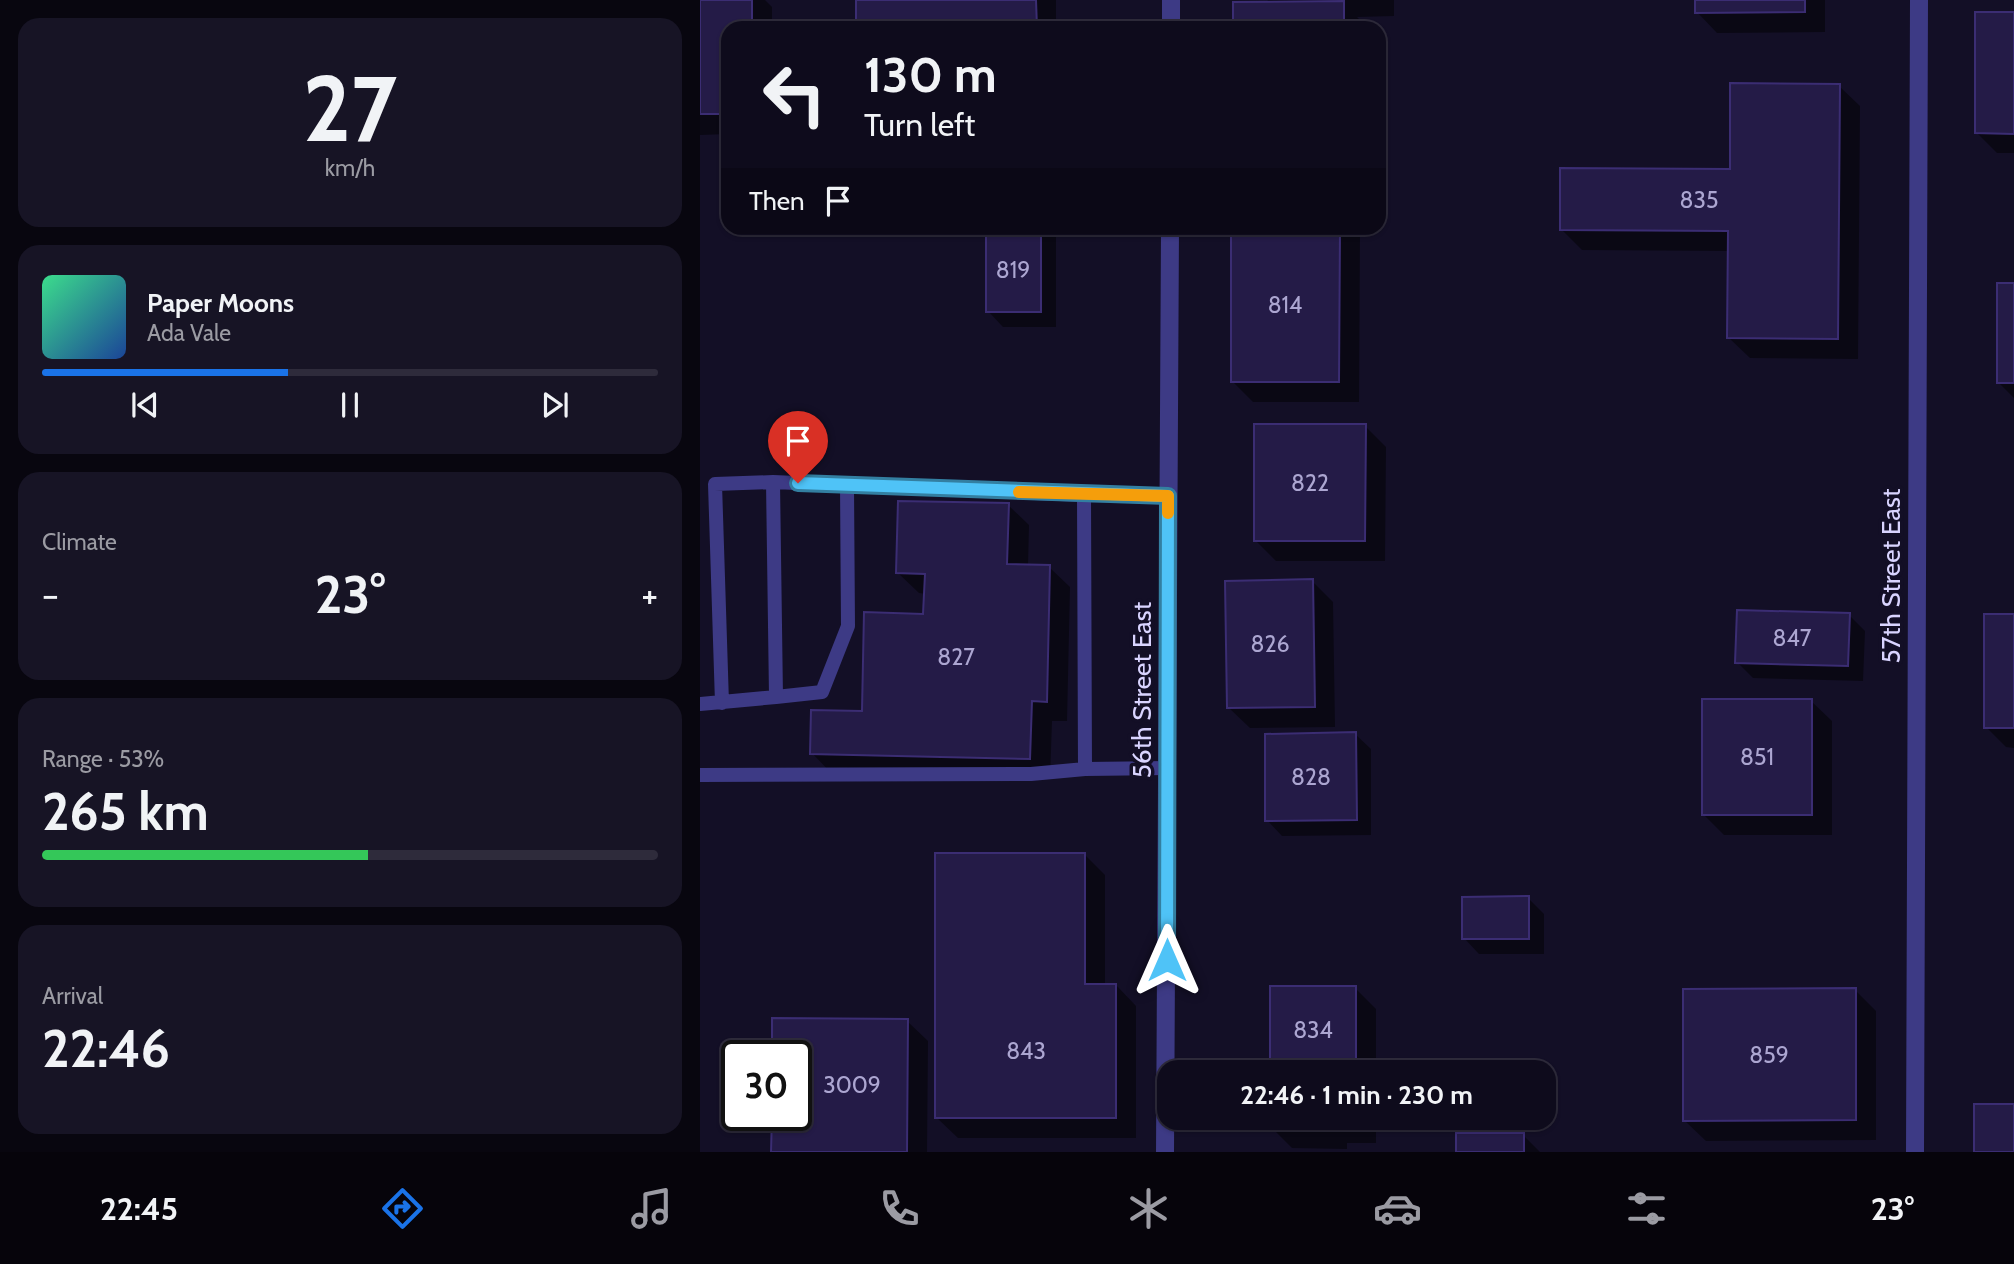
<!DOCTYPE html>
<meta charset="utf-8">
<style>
:root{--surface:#0e0b1c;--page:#171425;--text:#f1f3f6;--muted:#9b9ba3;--line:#2e2b3b;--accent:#1a73e8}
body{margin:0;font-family:Cabin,sans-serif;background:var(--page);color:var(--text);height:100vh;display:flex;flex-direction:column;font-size:26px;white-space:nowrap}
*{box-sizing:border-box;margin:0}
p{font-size:23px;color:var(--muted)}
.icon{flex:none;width:38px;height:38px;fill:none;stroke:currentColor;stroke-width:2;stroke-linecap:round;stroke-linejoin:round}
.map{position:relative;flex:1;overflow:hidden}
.panel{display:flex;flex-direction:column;gap:18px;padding:18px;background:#08060f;width:700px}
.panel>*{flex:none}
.guide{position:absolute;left:21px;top:21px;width:665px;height:214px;border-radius:21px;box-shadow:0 2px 5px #0004,0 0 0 2px var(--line);background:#0e0b1c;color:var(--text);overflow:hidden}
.speed{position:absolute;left:21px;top:1040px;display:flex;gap:14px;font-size:35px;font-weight:700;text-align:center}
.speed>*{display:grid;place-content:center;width:91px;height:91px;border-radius:50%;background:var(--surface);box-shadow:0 2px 5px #0004,0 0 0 2px var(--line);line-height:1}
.speed .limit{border:4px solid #111;border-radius:10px;background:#fff;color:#111}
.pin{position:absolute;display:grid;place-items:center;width:60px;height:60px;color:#fff;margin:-72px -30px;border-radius:50% 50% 50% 0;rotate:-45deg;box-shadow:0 0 7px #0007}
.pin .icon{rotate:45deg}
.me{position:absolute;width:77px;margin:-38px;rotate:0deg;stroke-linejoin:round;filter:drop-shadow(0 0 5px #0008)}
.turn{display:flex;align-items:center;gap:24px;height:147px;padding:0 28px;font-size:32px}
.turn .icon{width:91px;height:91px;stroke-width:2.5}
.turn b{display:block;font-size:49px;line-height:60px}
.then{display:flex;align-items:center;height:66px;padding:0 28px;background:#0003;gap:14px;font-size:26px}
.big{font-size:52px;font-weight:700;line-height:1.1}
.panel .tile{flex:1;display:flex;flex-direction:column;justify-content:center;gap:10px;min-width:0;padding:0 24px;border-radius:21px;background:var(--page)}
.panel .dial{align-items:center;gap:0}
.dial b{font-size:91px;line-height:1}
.song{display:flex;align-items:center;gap:21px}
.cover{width:84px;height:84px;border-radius:10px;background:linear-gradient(135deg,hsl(150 70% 55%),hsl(220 70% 35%))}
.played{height:7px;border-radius:4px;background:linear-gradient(90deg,var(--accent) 40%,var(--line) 40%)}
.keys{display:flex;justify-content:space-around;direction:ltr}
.heat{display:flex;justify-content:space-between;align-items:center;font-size:38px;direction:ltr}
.charge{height:10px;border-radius:5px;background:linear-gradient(90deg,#34c759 53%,var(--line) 0)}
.trip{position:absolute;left:457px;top:1060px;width:399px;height:70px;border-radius:21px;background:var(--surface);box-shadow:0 2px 5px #0004,0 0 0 2px var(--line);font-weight:700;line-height:70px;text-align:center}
.tabs{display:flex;height:112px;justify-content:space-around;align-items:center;background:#06040b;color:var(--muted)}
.tabs .icon{width:49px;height:49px}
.tabs .selected{color:var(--accent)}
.tabs b{font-size:32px;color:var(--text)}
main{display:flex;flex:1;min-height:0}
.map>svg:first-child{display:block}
.shadow{fill:#0007}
.building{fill:#241b47;stroke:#3b2d73;stroke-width:2}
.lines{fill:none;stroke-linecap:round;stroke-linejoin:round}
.service{stroke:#3d3a85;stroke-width:14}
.minor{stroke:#3d3a85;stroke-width:18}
.route-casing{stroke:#337fa1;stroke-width:18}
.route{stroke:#4fc3f7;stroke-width:12}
.slow{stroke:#f59e0b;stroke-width:12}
.labels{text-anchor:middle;stroke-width:7;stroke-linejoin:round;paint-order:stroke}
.number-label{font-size:23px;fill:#aca6d1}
.street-label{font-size:26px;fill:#d9d4ff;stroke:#130f26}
</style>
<main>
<section class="panel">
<div class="tile dial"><b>27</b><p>km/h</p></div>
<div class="tile">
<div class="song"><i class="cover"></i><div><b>Paper Moons</b><p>Ada Vale</p></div></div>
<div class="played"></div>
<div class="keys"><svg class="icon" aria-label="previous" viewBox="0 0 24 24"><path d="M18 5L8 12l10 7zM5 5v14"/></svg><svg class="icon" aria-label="pause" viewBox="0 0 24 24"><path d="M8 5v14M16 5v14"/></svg><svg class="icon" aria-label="next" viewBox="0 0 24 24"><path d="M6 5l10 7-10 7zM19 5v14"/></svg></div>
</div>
<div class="tile"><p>Climate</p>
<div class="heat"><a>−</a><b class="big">23°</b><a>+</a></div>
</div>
<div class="tile"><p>Range · 53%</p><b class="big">265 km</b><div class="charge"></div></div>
<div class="tile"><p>Arrival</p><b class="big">22:46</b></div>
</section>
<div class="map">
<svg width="1314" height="1152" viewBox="0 0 1314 1152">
<rect width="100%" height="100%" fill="#130f26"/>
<!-- shadow -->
<path class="shadow" d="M0 0H65L72 7V28H28V134L0 135Z
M157 0H356V28H157Z
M567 0H694V16L657 17 664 24V28H535L571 3Z
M996 0H1125V32L1017 33 997 12Z
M1314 14V153H1297L1277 133Z
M1139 86 1160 106 1158 359 1050 358 1029 338V251L882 250 861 229 1032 171Z
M288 228H356V327H303L288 311Z
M533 228H660L659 402H553L532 381Z
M1314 285V398L1299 383Z
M665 426 686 447 685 561H576L555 540Z
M308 505 329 525 328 566 349 567 370 587 367 721H352L350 779 132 774 112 753 164 713 225 615 226 594 219 593 198 573Z
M612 581 633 602 635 727 550 728 529 708Z
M1149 615 1165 631 1163 681 1053 678 1037 662Z
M1314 616V748L1306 747 1286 727Z
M1111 701 1132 721V835H1024L1003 814Z
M655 734 671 749V835L582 836 567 820Z
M384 854 405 875V985H416L436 1006V1138H258L237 1118Z
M828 898 844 914V954H779L764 938Z
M655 988 676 1009V1073H572Z
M1155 990 1176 1011V1140L1006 1141 985 1121Z
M74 1020 207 1021 228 1041 227 1152H73V1115H96V1055H74Z
M572 1118H676V1143H647V1149L592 1148 572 1128Z
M823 1135 840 1152H758Z"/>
<!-- building -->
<path class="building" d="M0 0H52V28H28V114H0Z
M156 0H336L337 28H156Z
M995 0H1105V12L995 13Z
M644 1V28H533V2Z
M1275 12H1314V134L1275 133Z
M1030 83 1140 84 1138 339 1027 338 1028 231 860 230V168L1030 169Z
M286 228H341V312H286Z
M531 228H640L639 382H531Z
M1297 283H1314V383H1297Z
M554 424H666L665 541H554Z
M198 501 309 503 307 564 350 565 347 702 332 701 330 759 110 754 111 710 162 711 164 612 223 614 225 574 196 573Z
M613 579 615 707 527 708 525 581Z
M1037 610 1150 613 1148 666 1035 663Z
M1284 614H1314V728H1284Z
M1002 699H1112V815H1002Z
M656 732 657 820 565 821V734Z
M235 853H385V984H416V1118H235Z
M829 896V939H762V897Z
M570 986H656V1073H570Z
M1156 988V1120L983 1121V989Z
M72 1018 208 1019 207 1152H71L72 1115H96V1055H72Z
M1274 1104H1314V1152H1274Z
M570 1118H656V1123H627V1129L570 1128Z
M756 1133H824V1152H756Z"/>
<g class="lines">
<!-- service -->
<path class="service" d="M73 482 384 495
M76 697 122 692 148 626 147 485
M0 704 76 697 73 482 15 484 22 703
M468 768 385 769 384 495 468 496
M0 775 331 774 385 769"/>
<!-- minor -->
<path class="minor" d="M471 28V0
M465 1152 470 228
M1215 1152 1219 0"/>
</g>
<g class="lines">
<defs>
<path id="route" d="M98 483 468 496 467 960"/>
</defs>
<!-- route casing -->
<use href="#route" class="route-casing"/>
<!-- route -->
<use href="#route" class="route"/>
<!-- slow -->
<path class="slow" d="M319 492 468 496V513"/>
</g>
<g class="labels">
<!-- number labels -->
<g class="number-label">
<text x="999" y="208">835</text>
<text x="313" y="278">819</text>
<text x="585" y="313">814</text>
<text x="610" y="491">822</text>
<text x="1092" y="646">847</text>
<text x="570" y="652">826</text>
<text x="256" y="665">827</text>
<text x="1057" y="765">851</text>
<text x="611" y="785">828</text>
<text x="613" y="1038">834</text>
<text x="326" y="1059">843</text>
<text x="1069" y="1063">859</text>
<text x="152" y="1093">3009</text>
</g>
<!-- street labels -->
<g class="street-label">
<text transform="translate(1191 576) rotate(-90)" y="9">57th Street East</text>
<text transform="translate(442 690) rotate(-90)" y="9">56th Street East</text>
</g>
</g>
</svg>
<div class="speed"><div class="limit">30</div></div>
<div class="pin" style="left:98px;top:483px;background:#d93025"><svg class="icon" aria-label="arrive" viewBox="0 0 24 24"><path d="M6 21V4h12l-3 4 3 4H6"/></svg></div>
<svg class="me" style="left:467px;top:960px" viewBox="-20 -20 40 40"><path d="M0-17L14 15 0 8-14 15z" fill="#4fc3f7" stroke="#fff" stroke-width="4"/></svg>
<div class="trip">22:46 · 1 min · 230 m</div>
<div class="guide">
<div class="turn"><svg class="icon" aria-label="left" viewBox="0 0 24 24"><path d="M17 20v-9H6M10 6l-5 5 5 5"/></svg><div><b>130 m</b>Turn left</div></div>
<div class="then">Then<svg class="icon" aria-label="arrive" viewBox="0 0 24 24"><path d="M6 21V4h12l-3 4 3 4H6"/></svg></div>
</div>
</div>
</main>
<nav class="tabs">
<b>22:45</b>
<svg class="icon selected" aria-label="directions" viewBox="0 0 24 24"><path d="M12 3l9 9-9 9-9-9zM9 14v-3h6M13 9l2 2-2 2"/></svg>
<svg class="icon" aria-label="music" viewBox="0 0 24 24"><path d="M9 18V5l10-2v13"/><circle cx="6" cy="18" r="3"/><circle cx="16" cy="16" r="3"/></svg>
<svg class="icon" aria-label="phone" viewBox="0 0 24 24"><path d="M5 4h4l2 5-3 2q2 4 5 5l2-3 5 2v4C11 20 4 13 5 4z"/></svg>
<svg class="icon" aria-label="climate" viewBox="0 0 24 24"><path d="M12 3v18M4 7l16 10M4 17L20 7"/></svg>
<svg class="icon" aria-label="car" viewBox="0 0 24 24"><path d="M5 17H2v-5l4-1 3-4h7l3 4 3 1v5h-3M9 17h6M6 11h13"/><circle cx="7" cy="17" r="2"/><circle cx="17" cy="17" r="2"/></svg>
<svg class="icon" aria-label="filters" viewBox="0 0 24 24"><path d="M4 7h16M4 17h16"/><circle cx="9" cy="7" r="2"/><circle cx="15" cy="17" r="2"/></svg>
<b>23°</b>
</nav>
